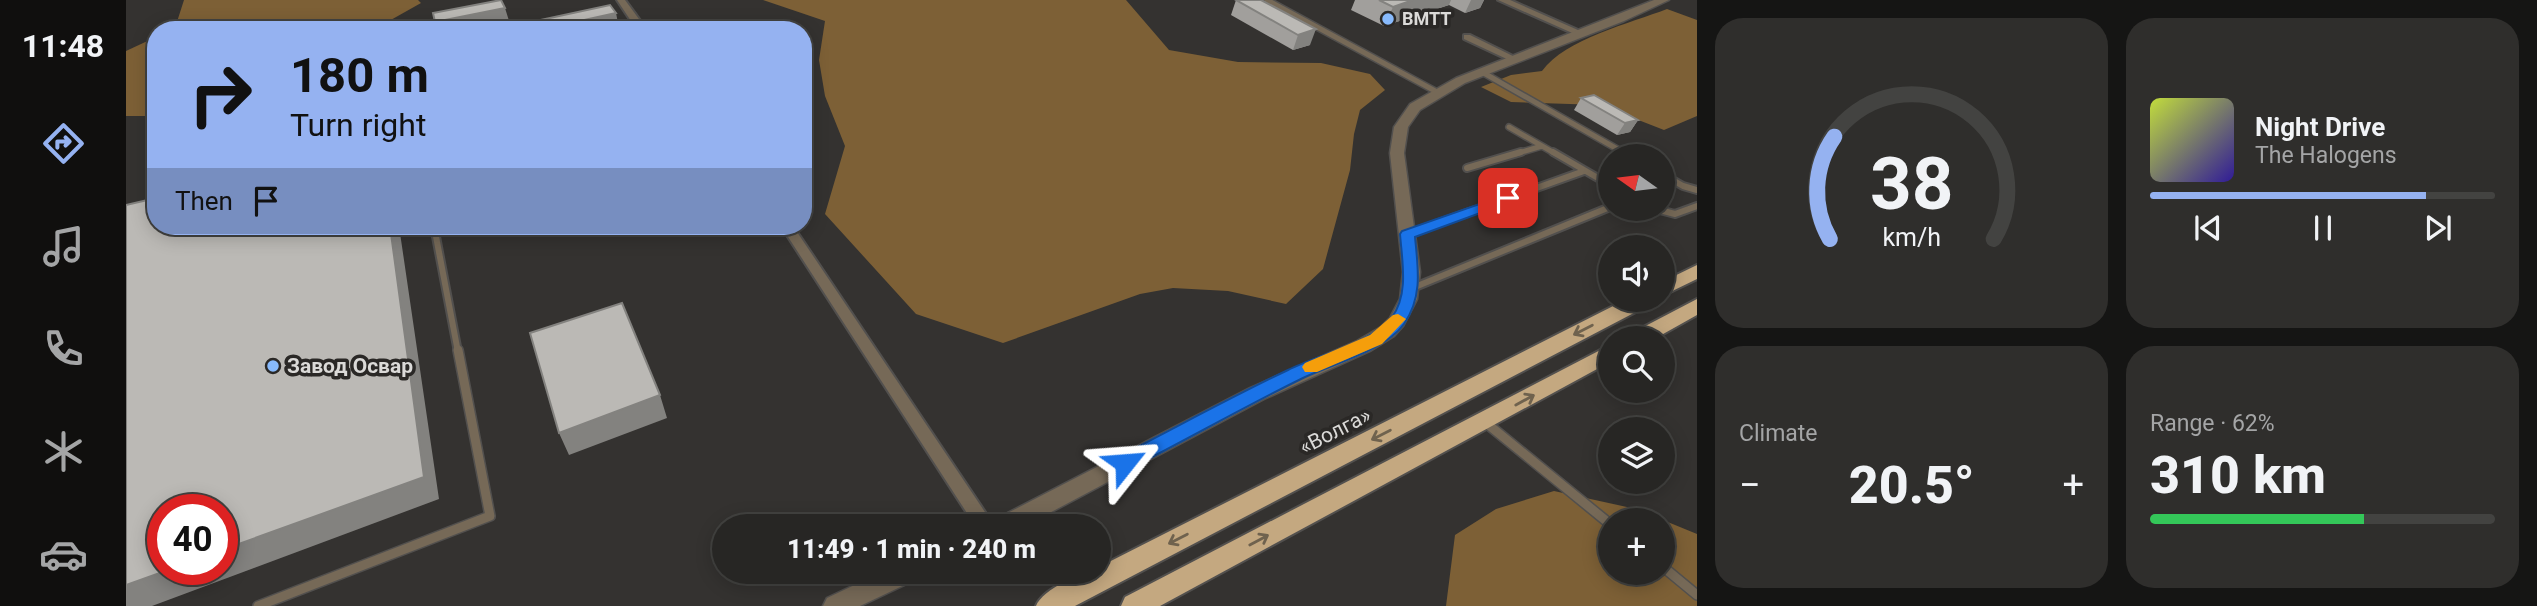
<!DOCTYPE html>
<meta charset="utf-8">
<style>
:root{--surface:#272624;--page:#2f2e2c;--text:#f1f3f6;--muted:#a4a5a6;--line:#434341;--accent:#95b2f1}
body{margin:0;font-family:Roboto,sans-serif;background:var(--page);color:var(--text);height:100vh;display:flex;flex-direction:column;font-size:26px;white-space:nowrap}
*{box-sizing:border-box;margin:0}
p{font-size:23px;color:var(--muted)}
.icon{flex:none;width:38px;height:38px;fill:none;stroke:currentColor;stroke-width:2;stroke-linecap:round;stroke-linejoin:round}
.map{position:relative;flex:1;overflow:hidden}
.side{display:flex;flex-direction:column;gap:18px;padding:18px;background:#151514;width:840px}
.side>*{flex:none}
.top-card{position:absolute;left:21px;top:21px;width:665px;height:214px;border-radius:28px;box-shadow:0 4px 18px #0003,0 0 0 2px var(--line);background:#95b2f1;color:#111;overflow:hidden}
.needle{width:46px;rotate:284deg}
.fabs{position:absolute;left:1472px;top:144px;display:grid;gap:14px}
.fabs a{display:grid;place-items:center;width:77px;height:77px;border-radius:50%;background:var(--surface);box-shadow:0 4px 18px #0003,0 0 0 2px var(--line);font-size:35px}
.speed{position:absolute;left:21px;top:494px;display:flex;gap:14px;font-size:35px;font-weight:700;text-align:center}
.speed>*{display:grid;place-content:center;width:91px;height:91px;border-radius:50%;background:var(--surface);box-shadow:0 4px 18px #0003,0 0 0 2px var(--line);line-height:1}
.speed .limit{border:10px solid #d22;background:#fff;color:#111}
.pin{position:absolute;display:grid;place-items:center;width:60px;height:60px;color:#fff;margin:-30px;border-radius:14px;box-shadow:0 4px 10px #0006}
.me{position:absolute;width:77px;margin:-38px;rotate:62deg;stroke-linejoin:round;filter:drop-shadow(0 0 5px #0008)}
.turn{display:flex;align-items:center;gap:24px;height:147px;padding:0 28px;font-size:32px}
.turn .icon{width:91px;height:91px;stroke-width:2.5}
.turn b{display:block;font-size:49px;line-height:60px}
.then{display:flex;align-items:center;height:66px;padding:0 28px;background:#0003;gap:14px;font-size:26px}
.big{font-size:52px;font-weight:800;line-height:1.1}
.side .tile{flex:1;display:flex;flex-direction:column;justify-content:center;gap:10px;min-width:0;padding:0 24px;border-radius:28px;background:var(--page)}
.side .dial{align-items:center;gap:0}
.dial svg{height:182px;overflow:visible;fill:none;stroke:var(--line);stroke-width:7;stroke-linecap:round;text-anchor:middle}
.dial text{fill:var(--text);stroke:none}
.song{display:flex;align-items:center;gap:21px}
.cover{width:84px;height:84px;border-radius:10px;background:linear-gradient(135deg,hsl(70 70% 55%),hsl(250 70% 35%))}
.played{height:7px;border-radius:4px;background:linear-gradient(90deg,var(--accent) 80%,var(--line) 80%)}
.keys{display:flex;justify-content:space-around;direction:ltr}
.heat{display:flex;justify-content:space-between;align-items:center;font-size:38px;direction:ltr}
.charge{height:10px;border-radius:5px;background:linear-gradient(90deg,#34c759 62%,var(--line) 0)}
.side .tiles{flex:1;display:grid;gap:18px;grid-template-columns:repeat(2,1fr)}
.trip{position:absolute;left:586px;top:514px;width:399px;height:70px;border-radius:35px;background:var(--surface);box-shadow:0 4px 18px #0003,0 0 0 2px var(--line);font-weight:800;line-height:70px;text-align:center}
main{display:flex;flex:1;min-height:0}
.menu{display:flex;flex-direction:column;width:126px;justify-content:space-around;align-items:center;background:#100f0e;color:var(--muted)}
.menu .icon{width:49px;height:49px}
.menu .on{color:var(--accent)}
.menu b{font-size:32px;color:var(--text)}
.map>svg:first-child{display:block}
.forest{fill:#7d6036;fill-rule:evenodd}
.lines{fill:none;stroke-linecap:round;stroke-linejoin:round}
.service-far2-casing{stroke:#52504e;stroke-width:8}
.service-far1-casing{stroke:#52504e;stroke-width:10}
.service-casing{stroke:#52504e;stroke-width:12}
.minor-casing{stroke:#52504e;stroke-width:4}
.tertiary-casing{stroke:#52504e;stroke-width:3}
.trunk-casing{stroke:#52504e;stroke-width:4}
.service-far2{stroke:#766957;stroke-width:5}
.service-far1{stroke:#766957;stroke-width:6}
.service{stroke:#766957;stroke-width:9}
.minor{fill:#766957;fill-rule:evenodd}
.tertiary{fill:#766957;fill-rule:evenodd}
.trunk{fill:#c4a880;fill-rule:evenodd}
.wall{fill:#a19f9c}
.shaded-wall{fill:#83827f}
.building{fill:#bbb9b5;stroke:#83827f;stroke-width:2}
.oneway{stroke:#6f624e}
.route{fill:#1a73e8;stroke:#114b97;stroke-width:2}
.slow{fill:#f59e0b}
.poi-dot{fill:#88bafc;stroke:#2a2826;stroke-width:2.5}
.labels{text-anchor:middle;stroke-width:7;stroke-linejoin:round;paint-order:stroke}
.far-poi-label{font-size:18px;font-weight:bold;fill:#dbdad8;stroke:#2a2826;text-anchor:start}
.poi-label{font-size:21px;font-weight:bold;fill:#dbdad8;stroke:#2a2826;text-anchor:start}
.street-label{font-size:21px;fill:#dbdad8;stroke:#2a2826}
</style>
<main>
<nav class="menu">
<b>11:48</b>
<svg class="icon on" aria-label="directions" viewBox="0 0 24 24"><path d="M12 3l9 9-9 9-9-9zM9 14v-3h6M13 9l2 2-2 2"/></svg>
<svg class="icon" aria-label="music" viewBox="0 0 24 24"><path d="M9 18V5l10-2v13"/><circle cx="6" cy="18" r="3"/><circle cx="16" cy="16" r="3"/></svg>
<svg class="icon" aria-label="phone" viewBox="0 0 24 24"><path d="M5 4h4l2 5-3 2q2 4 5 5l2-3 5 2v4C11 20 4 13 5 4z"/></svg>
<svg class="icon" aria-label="climate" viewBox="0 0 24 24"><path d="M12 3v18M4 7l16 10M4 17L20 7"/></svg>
<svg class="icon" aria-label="car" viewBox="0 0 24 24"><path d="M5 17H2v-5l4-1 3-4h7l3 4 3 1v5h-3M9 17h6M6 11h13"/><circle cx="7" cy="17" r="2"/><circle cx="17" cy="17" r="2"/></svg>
</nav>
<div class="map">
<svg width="1571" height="606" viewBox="0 0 1571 606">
<rect width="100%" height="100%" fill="#343230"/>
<!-- forest -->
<path class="forest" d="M58 0H292L295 3 247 30H46L49 28Z
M637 0H1000L1043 50 1112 62 1195 63 1244 74 1259 90 1234 110 1228 134 1224 170 1197 269 1160 304 1102 291 1047 288 1014 294 877 343 790 314 699 214 719 146 699 96 693 60 699 21Z
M1541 9 1571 20V116L1538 130 1474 105 1385 102 1355 87 1385 75 1416 71C1439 39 1505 23 1541 9Z
M30 37V112L21 116H0V51Z
M1428 491 1510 509 1571 534V606H1320L1329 535 1370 509ZM1484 520H1536V572H1484Z"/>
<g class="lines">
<defs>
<path id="service-far2" d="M1141 0 1311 92
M1356 72 1500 154
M1383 127 1430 154
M1389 154 1416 146"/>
<path id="service-far1" d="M1427 152 1484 185
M1497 152 1504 156
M1341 168 1395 152
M1536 174 1557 186 1571 190
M1526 208 1549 214 1571 206
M308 226 332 352
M1282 234 1458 171
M1284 289 1484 207"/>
<path id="service" d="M1359 422 1484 524
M1536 566 1571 595
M132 606 364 516 332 350"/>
<path id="minor" d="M491 0H499L521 30H511Z
M1372 0H1384L1461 34 1453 36Z
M1338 35H1344L1393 59 1385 61 1338 39Z
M655 226H667L869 527H850Z"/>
<path id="tertiary" d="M1528 0H1543L1498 21 1339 83 1294 110 1282 127 1278 153 1294 272 1291 299 1277 326 1268 336 1244 351 1138 399 897 527H865L868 520 1124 388 1231 341 1255 327 1264 318 1274 299 1277 272 1264 153 1268 127 1284 104 1330 78Z
M756 572H792L789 580 734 606H697L701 598Z"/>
<path id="trunk" d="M1571 265V279L1536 296V282Z
M1501 299H1527L1525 304 949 606H910C917 589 955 572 973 572V567Z
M1571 299V315L1530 338H1503L1506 333Z
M1484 345V362L1034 606H995L999 597Z"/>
</defs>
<!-- service-far2 casing -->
<use href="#service-far2" class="service-far2-casing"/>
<!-- service-far1 casing -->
<use href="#service-far1" class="service-far1-casing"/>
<!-- service casing -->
<use href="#service" class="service-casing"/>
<!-- minor casing -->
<use href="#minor" class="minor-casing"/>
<!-- tertiary casing -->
<use href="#tertiary" class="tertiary-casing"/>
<!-- trunk casing -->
<use href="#trunk" class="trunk-casing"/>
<!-- service-far2 -->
<use href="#service-far2" class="service-far2"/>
<!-- service-far1 -->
<use href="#service-far1" class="service-far1"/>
<!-- service -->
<use href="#service" class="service"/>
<!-- minor -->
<use href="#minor" class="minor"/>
<!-- tertiary -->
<use href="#tertiary" class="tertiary"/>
<!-- trunk -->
<use href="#trunk" class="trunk"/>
</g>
<!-- wall -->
<path class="wall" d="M1110 0H1135L1184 45 1167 50 1105 15Z
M1229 0H1358L1354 8 1339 13 1323 5 1258 26 1225 10Z
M1455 98 1512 120 1504 132 1491 135 1448 110Z"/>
<!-- shaded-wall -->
<path class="shaded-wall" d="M1287 0H1325L1323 5 1258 26 1267 7Z
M1345 0H1358L1354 8 1339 13Z
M379 8 384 24 354 30H313L309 22Z
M490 13 493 28 413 30Z
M1190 29 1184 45 1167 50 1172 35Z
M1512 120 1504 132 1491 135 1499 123Z
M264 226H273L313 499 26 606H0V585L45 569H96V550Z
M534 395 541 418 443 455 433 433Z"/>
<!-- building -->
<path class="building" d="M375 0 379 8 309 22 307 13Z
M1110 0H1135L1190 29 1172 35Z
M1253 0H1287L1267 7Z
M484 5 490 13 413 30H399L396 24Z
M492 21 498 30 457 29Z
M1468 95 1512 120 1499 123 1455 98Z
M30 198V226H264L298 477 96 550V509H37V569H45L0 585V205Z
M496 303 534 395 433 433 404 333Z"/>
<!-- one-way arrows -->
<defs><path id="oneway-shaft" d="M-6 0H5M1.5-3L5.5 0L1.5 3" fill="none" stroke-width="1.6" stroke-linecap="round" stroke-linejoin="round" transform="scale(1.75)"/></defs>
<g class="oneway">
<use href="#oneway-shaft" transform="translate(1457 330) rotate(153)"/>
<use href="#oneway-shaft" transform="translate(1399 400) rotate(-29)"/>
<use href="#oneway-shaft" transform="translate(1255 435) rotate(153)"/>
<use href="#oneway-shaft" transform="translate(1052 539) rotate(153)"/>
<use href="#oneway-shaft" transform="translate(1133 540) rotate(-28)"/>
</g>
<!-- route -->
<path class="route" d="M1382 194 1389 198 1387 201 1289 237C1292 268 1297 297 1278 324 1259 351 1205 364 1175 379 1118 407 1062 439 1005 468L999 471 992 468 989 463 992 457C1049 428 1105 397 1162 370 1192 355 1246 343 1266 317 1283 294 1276 261 1274 234L1276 231Z"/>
<!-- slow -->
<path class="slow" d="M1272 314 1280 319 1256 344 1191 372H1179L1176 367 1179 363 1244 335 1267 315Z"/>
<!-- markers -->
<g class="poi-dot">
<circle cx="1262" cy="19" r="7"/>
<circle cx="147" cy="366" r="7"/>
</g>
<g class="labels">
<!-- far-poi labels -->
<g class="far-poi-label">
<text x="1276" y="25">ВМТТ</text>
</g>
<!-- poi labels -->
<g class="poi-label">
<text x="161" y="373">Завод Освар</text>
</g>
<!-- street labels -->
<g class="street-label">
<text transform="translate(1209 431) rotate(-27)" y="7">«Волга»</text>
</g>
</g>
</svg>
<div class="fabs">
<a><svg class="needle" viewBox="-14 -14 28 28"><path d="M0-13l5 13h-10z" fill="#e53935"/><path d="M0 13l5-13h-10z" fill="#a4a5a6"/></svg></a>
<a><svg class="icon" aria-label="sound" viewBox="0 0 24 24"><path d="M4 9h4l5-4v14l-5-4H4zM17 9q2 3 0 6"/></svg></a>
<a><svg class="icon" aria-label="search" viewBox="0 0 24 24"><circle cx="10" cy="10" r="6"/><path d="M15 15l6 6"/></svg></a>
<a><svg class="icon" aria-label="layers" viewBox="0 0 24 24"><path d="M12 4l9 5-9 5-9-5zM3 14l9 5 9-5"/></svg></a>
<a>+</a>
</div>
<div class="speed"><div class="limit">40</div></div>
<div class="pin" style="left:1382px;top:198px;background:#d93025"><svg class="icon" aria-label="arrive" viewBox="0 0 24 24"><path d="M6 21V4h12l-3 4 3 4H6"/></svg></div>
<svg class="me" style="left:999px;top:463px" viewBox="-20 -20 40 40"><path d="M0-17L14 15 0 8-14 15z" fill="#1a73e8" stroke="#fff" stroke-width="4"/></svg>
<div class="trip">11:49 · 1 min · 240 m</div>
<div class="top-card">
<div class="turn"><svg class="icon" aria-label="right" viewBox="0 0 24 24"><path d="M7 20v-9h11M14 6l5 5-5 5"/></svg><div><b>180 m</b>Turn right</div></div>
<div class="then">Then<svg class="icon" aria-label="arrive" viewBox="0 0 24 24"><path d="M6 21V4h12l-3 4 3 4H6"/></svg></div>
</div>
</div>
<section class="side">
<div class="tiles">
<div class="tile dial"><svg viewBox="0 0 100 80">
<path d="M14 69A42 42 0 1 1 86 69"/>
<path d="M14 69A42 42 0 0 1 16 24" stroke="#95b2f1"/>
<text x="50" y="56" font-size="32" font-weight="700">38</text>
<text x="50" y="72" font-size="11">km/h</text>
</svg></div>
<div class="tile">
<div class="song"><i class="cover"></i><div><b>Night Drive</b><p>The Halogens</p></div></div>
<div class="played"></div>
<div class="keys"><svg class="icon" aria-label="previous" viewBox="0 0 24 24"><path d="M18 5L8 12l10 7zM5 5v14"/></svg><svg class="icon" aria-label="pause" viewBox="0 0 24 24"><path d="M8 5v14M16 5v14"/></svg><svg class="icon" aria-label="next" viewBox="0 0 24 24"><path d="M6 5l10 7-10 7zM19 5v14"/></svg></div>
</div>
<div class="tile"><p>Climate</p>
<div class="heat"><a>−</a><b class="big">20.5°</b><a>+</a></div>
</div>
<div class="tile"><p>Range · 62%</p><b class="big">310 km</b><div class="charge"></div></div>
</div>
</section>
</main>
